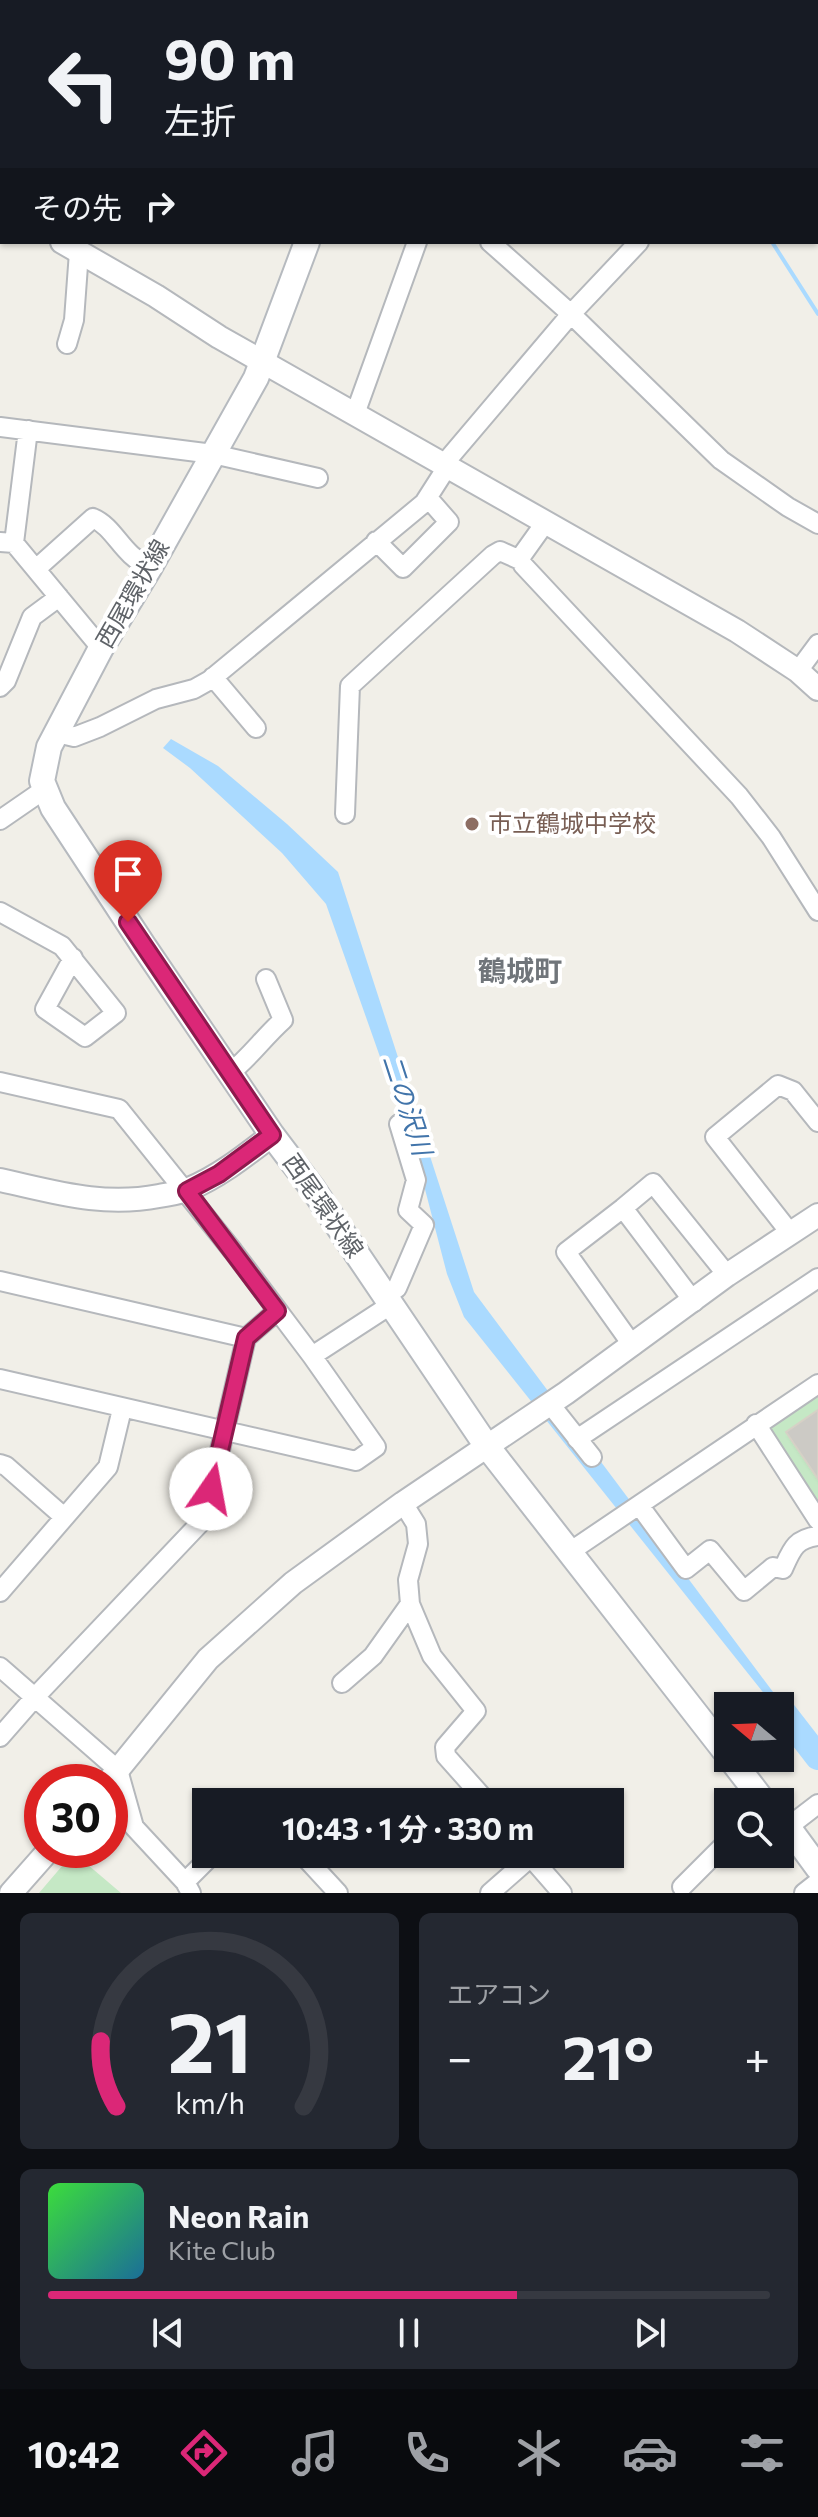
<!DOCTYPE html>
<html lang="ja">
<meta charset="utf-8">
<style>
:root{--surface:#171b24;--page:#242831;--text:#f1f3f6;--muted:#9ea1a6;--line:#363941;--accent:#db2777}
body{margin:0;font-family:Commissioner,"Noto Sans JP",sans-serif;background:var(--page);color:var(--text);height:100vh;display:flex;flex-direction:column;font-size:30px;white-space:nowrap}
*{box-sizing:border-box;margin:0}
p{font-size:26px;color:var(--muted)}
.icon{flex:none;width:44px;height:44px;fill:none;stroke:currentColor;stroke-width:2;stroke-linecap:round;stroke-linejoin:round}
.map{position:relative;height:1893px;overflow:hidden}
.details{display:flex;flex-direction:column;gap:20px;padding:20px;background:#0d0f14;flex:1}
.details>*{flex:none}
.banner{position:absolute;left:0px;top:0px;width:818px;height:244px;box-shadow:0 2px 6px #0004;background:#171b24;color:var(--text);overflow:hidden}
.needle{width:52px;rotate:289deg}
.tools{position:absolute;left:714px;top:1692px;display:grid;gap:16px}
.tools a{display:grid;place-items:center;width:80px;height:80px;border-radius:0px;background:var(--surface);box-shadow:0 2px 6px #0004;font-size:40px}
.speed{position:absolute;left:24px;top:1764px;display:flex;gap:16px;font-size:40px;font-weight:700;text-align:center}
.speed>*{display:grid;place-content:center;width:104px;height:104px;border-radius:50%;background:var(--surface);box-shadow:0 2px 6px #0004;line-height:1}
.speed .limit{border:12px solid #d22;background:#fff;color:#111}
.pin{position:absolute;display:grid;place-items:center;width:68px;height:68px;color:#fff;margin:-82px -34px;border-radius:50% 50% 50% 0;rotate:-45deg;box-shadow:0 0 8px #0007}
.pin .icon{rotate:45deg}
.me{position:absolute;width:88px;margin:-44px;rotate:12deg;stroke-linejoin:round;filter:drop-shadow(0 0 6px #0008)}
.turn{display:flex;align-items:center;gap:28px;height:168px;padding:0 32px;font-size:36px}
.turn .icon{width:104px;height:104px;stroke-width:2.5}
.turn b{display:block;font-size:56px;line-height:68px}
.then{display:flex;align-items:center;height:76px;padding:0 32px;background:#0003;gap:16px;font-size:30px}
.big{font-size:60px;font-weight:700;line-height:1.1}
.details .tile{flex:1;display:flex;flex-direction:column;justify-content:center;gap:12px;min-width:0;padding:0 28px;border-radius:12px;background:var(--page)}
.details .dial{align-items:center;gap:0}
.dial svg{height:208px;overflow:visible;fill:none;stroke:var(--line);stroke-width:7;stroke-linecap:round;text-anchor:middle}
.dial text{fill:var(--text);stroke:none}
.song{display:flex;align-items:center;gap:24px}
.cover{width:96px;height:96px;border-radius:12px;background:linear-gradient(135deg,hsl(120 70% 55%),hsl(200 70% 35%))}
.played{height:8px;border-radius:4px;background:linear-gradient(90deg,var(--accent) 65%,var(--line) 65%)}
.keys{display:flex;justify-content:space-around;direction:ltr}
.heat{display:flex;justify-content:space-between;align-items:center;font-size:44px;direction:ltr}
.details .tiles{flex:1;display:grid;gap:20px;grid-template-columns:1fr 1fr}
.tile:last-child{grid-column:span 2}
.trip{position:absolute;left:192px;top:1788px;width:432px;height:80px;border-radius:0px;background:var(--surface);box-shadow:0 2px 6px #0004;font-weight:700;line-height:80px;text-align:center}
.tab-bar{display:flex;height:128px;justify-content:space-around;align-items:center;background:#090b0e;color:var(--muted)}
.tab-bar .icon{width:56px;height:56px}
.tab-bar .active{color:var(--accent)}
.tab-bar b{font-size:36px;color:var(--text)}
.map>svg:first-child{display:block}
.green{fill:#c5e8c5}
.water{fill:#aadaff}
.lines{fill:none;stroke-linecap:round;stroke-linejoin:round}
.stream{stroke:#aadaff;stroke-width:4}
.river{stroke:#aadaff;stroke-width:26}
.building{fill:#cccac5;stroke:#d6d1c6;stroke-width:2;filter:url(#shadow)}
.minor-casing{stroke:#b5b8bc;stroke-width:22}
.tertiary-casing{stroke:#b5b8bc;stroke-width:26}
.secondary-casing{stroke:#b6babf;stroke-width:28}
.minor{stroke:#fff;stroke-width:18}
.tertiary{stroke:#fff;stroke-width:22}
.secondary{stroke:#fff;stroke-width:24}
.route-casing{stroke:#8e194d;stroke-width:20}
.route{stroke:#db2777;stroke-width:14}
.education-dot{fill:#8d6e63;stroke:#fff;stroke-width:3}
.labels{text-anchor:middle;stroke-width:8;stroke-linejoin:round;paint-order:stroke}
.street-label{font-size:24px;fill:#5f6368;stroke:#fff}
.education-label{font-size:24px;fill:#785e54;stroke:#fff;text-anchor:start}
.water-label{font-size:26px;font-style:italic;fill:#4174aa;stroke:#fff}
.quarter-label{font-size:28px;font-weight:bold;fill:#70757a;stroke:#fff}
</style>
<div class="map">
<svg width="818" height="1893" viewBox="0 0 818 1893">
<defs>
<filter id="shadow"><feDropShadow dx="4.5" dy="2.5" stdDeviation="2" flood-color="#0004"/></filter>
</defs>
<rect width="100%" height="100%" fill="#f1efe8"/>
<!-- green -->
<path class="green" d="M818 1394V1504L765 1429Z
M74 1852V1853L121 1893H39Z"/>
<!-- water -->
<path class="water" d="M171 739 218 766 287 824 338 872 474 1292 788 1712 780 1714V1706H774L464 1317 447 1274 420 1170 326 904 282 853 190 768 163 748Z"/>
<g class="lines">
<!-- stream -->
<path class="stream" d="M772 242 818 314"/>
<!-- river -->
<path class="river" d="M780 1708 818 1757"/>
</g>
<!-- building -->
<path class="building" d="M818 1410V1479L786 1432Z"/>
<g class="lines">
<defs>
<path id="minor" d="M256 0 258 2
M716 0 721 2
M112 2 114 0
M507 2 508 0
M747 2V0
M816 44H818
M0 55 2 56
M0 132 2 129
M490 242 571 314 721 460 788 507 818 524
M67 344 74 320 79 252
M355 414 417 242
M0 427 213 454 318 478
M443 465 571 314 639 242
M545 523 520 558 523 565 739 796 771 837 818 911
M376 541 403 568 449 522 428 498
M0 542 14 543 101 648
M14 543 28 430
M36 569 93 518C116 528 121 555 150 567
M798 671 818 644
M213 677 256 728
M0 687 6 681 32 617 59 597
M57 733 74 737 100 727 156 699 194 689 210 680 424 503 447 467
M345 814 350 686 493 555 500 551 520 560
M0 820 45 789
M0 912 62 946 116 1013 85 1037 45 1009 73 958
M230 1073C250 1057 264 1037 283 1020L266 979
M0 1082 119 1109 233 1251 312 1356 376 1447 356 1461 0 1379
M623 1208 653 1183 727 1275
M791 1234 715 1137 778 1085 793 1091 818 1122
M0 1281 246 1338
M386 1296 397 1288 424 1225 408 1210 416 1180 399 1124
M633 1346 566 1252 623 1208 694 1302
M312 1356 392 1304
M550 1404 592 1457
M756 1424 818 1520
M577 1439 818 1278
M0 1464 6 1466 64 1517
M639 1505 686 1569 710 1550 744 1591 773 1567 783 1569C792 1549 795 1539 818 1536
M571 1551 818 1384
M0 1592 108 1467 122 1409
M410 1604 432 1656 476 1711 445 1747 446 1756 487 1802
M0 1667 118 1770 134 1827 185 1882 191 1893
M342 1683 373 1656 410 1604 408 1580 418 1544 416 1524 403 1503
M0 1737 35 1697 204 1519 246 1338 277 1311
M788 1827 818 1804
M302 1854 338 1893
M528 1854 562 1893
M185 1882 213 1854
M682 1887 728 1841
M490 1893 531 1857
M804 1893 818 1882"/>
<path id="tertiary" d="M0 205 2 206
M62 242 156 296 219 337 737 631 798 671 818 689
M0 1180C55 1192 102 1207 159 1196 169 1194 180 1193 189 1189 220 1176 246 1155 272 1135
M108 1782 208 1659 293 1583 403 1503 566 1393 727 1275 818 1215
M11 1893 49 1850"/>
<path id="secondary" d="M392 2V0
M307 242 256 378 150 567 101 648 49 747 42 781 53 808 143 945 272 1135 313 1189 486 1445 728 1755
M730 1758 764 1802
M780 1819 788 1827 818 1868"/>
</defs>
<!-- minor casing -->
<use href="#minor" class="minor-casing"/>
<!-- tertiary casing -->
<use href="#tertiary" class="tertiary-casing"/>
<!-- secondary casing -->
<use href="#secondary" class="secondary-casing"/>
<!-- minor -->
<use href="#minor" class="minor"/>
<!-- tertiary -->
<use href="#tertiary" class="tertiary"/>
<!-- secondary -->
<use href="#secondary" class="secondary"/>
</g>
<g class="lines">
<defs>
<path id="route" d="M128 922 272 1135 219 1174 187 1191 277 1311 246 1338 211 1489"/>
</defs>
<!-- route casing -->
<use href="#route" class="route-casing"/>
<!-- route -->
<use href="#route" class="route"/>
</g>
<!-- markers -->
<circle class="education-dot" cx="472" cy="824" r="8"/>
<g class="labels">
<!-- street labels -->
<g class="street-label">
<text transform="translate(133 594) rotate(-60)" y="8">西尾環状線</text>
<text transform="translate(323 1206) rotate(55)" y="8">西尾環状線</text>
</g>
<!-- education labels -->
<g class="education-label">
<text x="488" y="832">市立鶴城中学校</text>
</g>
<!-- water labels -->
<g class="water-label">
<text transform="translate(407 1105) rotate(72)" y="9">二の沢川</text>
</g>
<!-- quarter labels -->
<g class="quarter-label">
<text x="520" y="981">鶴城町</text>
</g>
</g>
</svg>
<div class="tools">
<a><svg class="needle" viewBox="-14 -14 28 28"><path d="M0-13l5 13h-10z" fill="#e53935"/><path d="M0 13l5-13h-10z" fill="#9ea1a6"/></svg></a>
<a><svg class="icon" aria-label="search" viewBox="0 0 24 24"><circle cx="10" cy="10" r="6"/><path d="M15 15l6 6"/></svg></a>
</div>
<div class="speed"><div class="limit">30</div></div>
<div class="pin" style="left:128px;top:922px;background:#d93025"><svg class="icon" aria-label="arrive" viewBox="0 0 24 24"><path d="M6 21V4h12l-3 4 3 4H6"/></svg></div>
<svg class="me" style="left:211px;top:1489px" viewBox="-20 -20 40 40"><circle r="19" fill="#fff"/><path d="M0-13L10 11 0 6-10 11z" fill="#db2777"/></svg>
<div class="trip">10:43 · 1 分 · 330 m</div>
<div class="banner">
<div class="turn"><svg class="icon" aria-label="left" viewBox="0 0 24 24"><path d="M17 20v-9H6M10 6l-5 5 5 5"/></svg><div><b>90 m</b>左折</div></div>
<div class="then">その先<svg class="icon" aria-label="right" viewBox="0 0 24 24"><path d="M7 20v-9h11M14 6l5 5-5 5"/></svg></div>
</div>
</div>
<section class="details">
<div class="tiles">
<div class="tile dial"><svg viewBox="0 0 100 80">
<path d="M14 69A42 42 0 1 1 86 69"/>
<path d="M14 69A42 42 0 0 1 8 44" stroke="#db2777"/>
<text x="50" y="56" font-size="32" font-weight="700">21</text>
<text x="50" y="72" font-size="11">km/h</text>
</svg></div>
<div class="tile"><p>エアコン</p>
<div class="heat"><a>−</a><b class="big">21°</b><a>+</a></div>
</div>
<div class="tile">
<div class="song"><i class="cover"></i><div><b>Neon Rain</b><p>Kite Club</p></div></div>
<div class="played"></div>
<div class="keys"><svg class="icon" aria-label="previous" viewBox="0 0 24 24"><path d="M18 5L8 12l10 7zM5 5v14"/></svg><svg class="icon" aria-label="pause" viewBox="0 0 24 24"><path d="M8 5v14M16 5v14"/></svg><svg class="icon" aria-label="next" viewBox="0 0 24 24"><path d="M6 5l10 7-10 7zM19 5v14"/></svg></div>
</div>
</div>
</section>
<nav class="tab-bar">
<b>10:42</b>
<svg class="icon active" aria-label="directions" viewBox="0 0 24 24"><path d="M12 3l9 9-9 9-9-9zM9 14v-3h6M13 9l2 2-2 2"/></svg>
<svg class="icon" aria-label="music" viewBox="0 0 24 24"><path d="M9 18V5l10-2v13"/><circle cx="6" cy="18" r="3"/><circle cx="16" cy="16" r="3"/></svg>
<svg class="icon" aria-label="phone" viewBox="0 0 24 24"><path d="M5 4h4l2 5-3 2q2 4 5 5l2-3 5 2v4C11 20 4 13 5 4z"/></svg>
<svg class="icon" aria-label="climate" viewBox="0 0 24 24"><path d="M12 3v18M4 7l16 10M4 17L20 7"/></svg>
<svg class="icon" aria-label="car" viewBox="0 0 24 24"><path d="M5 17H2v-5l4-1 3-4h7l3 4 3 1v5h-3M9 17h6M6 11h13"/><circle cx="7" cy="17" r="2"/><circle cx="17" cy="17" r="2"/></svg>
<svg class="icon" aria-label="filters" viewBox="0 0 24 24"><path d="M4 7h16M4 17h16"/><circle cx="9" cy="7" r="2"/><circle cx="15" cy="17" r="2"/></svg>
</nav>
